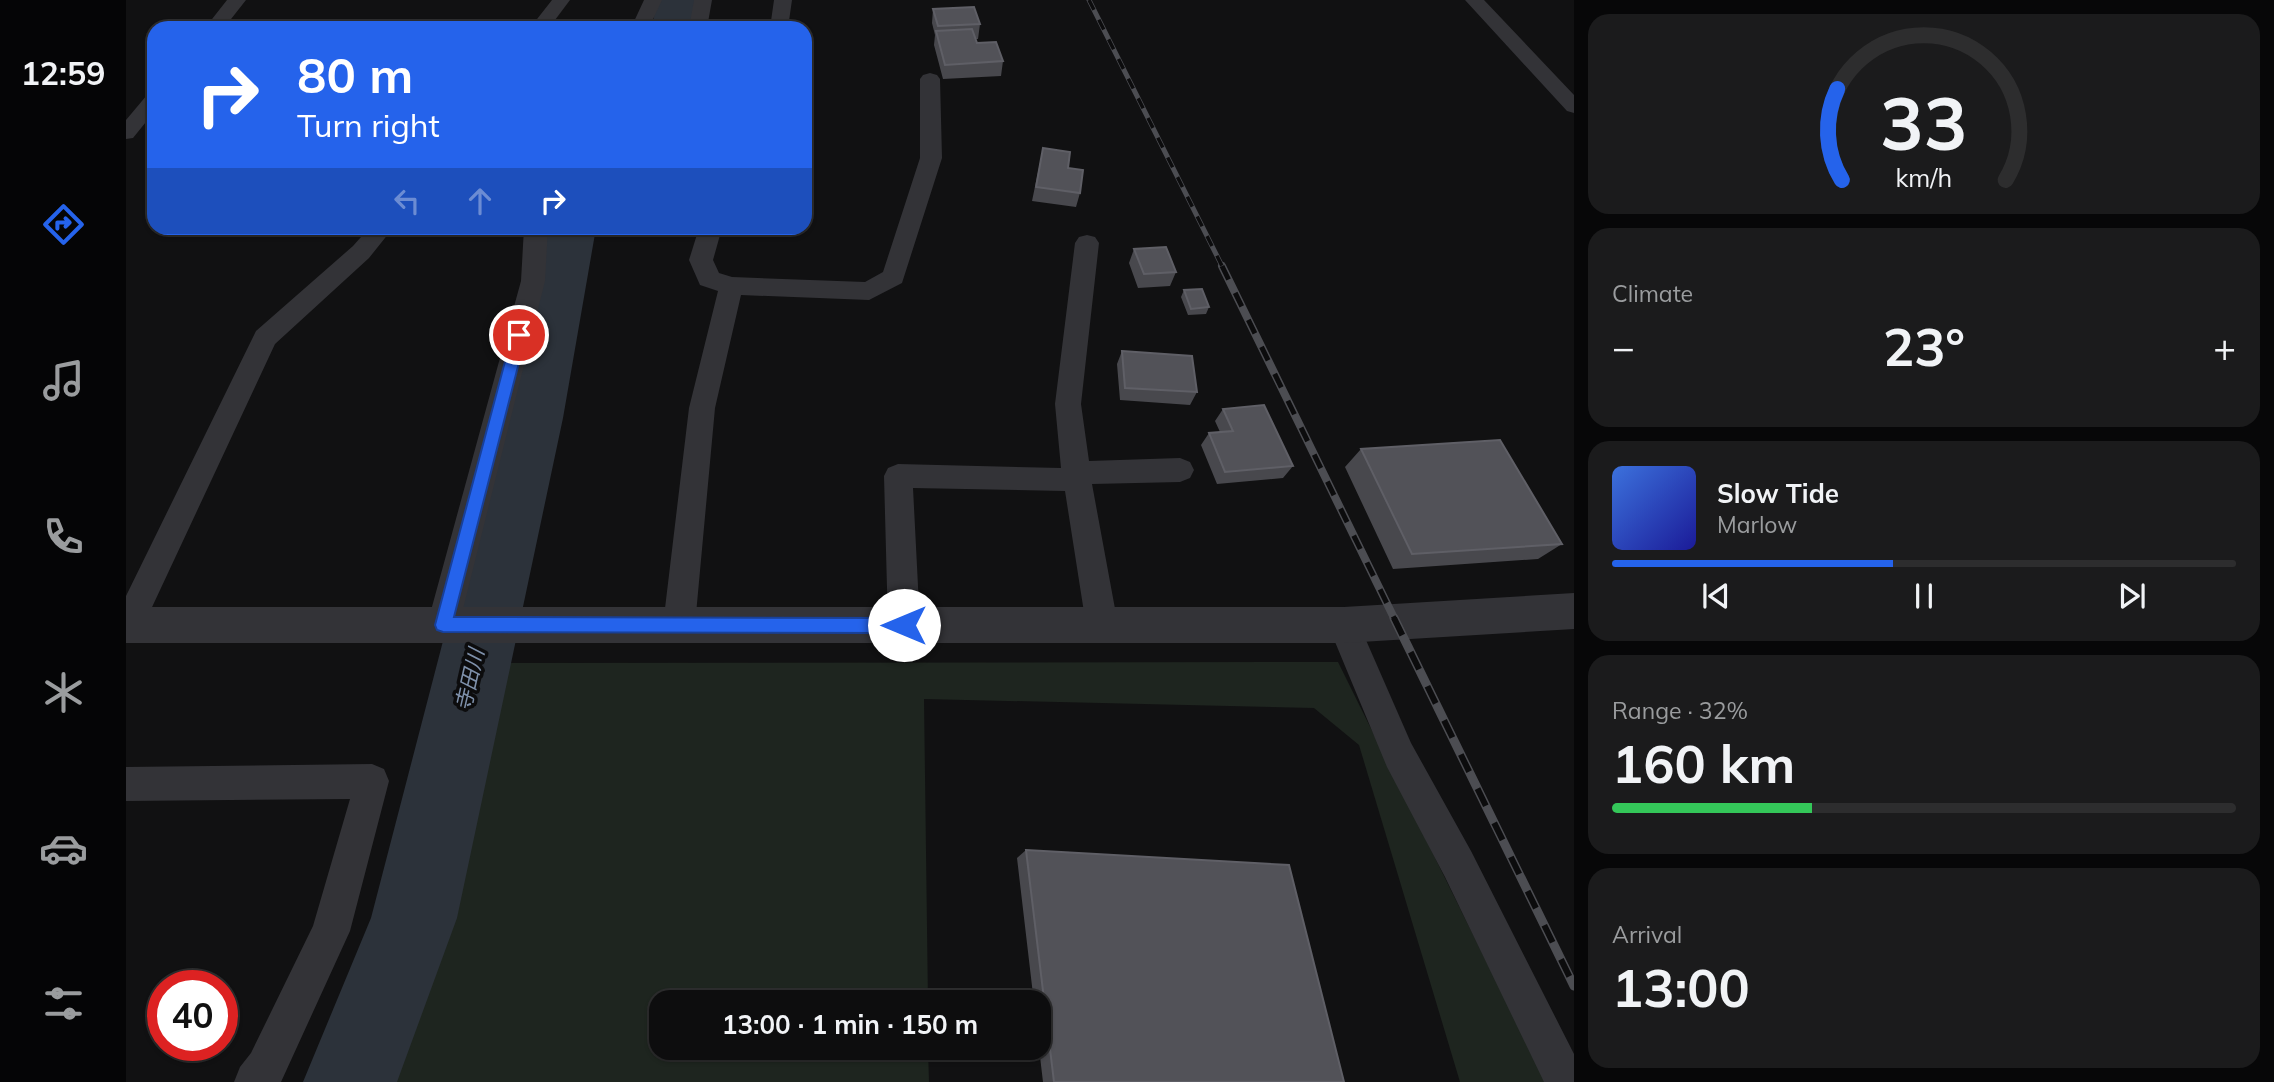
<!DOCTYPE html>
<meta charset="utf-8">
<style>
:root{--surface:#0d0d0e;--page:#1b1b1c;--text:#f1f3f6;--muted:#9a9c9e;--line:#2d2d2e;--accent:#2563eb}
body{margin:0;font-family:Mulish,"Noto Sans JP",sans-serif;background:var(--page);color:var(--text);height:100vh;display:flex;flex-direction:column;font-size:26px;white-space:nowrap}
*{box-sizing:border-box;margin:0}
p{font-size:23px;color:var(--muted)}
.icon{flex:none;width:38px;height:38px;fill:none;stroke:currentColor;stroke-width:2;stroke-linecap:round;stroke-linejoin:round}
.map{position:relative;flex:1;overflow:hidden}
.side{display:flex;flex-direction:column;gap:14px;padding:14px;background:#070708;width:700px}
.side>*{flex:none}
.top-card{position:absolute;left:21px;top:21px;width:665px;height:214px;border-radius:21px;box-shadow:0 2px 5px #0004,0 0 0 2px var(--line);background:#2563eb;color:#fff;overflow:hidden}
.speed{position:absolute;left:21px;top:970px;display:flex;gap:14px;font-size:35px;font-weight:700;text-align:center}
.speed>*{display:grid;place-content:center;width:91px;height:91px;border-radius:50%;background:var(--surface);box-shadow:0 2px 5px #0004,0 0 0 2px var(--line);line-height:1}
.speed .limit{border:10px solid #d22;background:#fff;color:#111}
.pin{position:absolute;display:grid;place-items:center;width:60px;height:60px;color:#fff;margin:-30px;border:4px solid #fff;border-radius:50%;box-shadow:0 2px 7px #0007}
.me{position:absolute;width:77px;margin:-38px;rotate:270deg;stroke-linejoin:round;filter:drop-shadow(0 0 5px #0008)}
.turn{display:flex;align-items:center;gap:24px;height:147px;padding:0 35px;font-size:32px}
.turn .icon{width:91px;height:91px;stroke-width:2.5}
.turn b{display:block;font-size:49px;line-height:60px}
.lanes{display:flex;align-items:center;height:66px;padding:0 35px;background:#0003;justify-content:center;gap:35px;direction:ltr}
.lanes .off{opacity:.35}
.big{font-size:52px;font-weight:700;line-height:1.1}
.side .widget{flex:1;display:flex;flex-direction:column;justify-content:center;gap:10px;min-width:0;padding:0 24px;border-radius:21px;background:var(--page)}
.side .dial{align-items:center;gap:0}
.dial svg{height:182px;overflow:visible;fill:none;stroke:var(--line);stroke-width:7;stroke-linecap:round;text-anchor:middle}
.dial text{fill:var(--text);stroke:none}
.song{display:flex;align-items:center;gap:21px}
.cover{width:84px;height:84px;border-radius:10px;background:linear-gradient(135deg,hsl(220 70% 55%),hsl(240 70% 35%))}
.played{height:7px;border-radius:4px;background:linear-gradient(90deg,var(--accent) 45%,var(--line) 45%)}
.keys{display:flex;justify-content:space-around;direction:ltr}
.heat{display:flex;justify-content:space-between;align-items:center;font-size:38px;direction:ltr}
.charge{height:10px;border-radius:5px;background:linear-gradient(90deg,#34c759 32%,var(--line) 0)}
.trip{position:absolute;left:523px;top:990px;width:402px;height:70px;border-radius:21px;background:var(--surface);box-shadow:0 2px 5px #0004,0 0 0 2px var(--line);font-weight:700;line-height:70px;text-align:center}
main{display:flex;flex:1;min-height:0}
.tab-bar{display:flex;flex-direction:column;width:126px;justify-content:space-around;align-items:center;background:#050506;color:var(--muted)}
.tab-bar .icon{width:49px;height:49px}
.tab-bar .selected{color:var(--accent)}
.tab-bar b{font-size:32px;color:var(--text)}
.map>svg:first-child{display:block}
.green{fill:#1e251f}
.lines{fill:none;stroke-linecap:round;stroke-linejoin:round}
.river{fill:#2c323a;fill-rule:evenodd}
.path{stroke:#393a3e;stroke-width:5;stroke-dasharray:4.5 6;stroke-linecap:butt}
.minor{fill:#333337;fill-rule:evenodd}
.tertiary{fill:#333337;fill-rule:evenodd}
.rail-far2-casing{stroke:#4c4d52;stroke-width:5}
.rail-far1-casing{stroke:#4c4d52;stroke-width:8}
.rail-casing{stroke:#4c4d52;stroke-width:9}
.rail-far2{stroke:#0c0c0d;stroke-width:3.5;stroke-dasharray:11;stroke-linecap:butt}
.rail-far1{stroke:#0c0c0d;stroke-width:5;stroke-dasharray:15;stroke-linecap:butt}
.rail{stroke:#0c0c0d;stroke-width:6;stroke-dasharray:19;stroke-linecap:butt}
.wall{fill:#48484d}
.building{fill:#525258;stroke:#5f5f66;stroke-width:2}
.route{fill:#2563eb;stroke:#184099;stroke-width:2}
.labels{text-anchor:middle;stroke-width:7;stroke-linejoin:round;paint-order:stroke}
.water-label{font-size:21px;font-style:italic;fill:#7e90aa;stroke:#0c0c0d}
</style>
<main>
<nav class="tab-bar">
<b>12:59</b>
<svg class="icon selected" aria-label="directions" viewBox="0 0 24 24"><path d="M12 3l9 9-9 9-9-9zM9 14v-3h6M13 9l2 2-2 2"/></svg>
<svg class="icon" aria-label="music" viewBox="0 0 24 24"><path d="M9 18V5l10-2v13"/><circle cx="6" cy="18" r="3"/><circle cx="16" cy="16" r="3"/></svg>
<svg class="icon" aria-label="phone" viewBox="0 0 24 24"><path d="M5 4h4l2 5-3 2q2 4 5 5l2-3 5 2v4C11 20 4 13 5 4z"/></svg>
<svg class="icon" aria-label="climate" viewBox="0 0 24 24"><path d="M12 3v18M4 7l16 10M4 17L20 7"/></svg>
<svg class="icon" aria-label="car" viewBox="0 0 24 24"><path d="M5 17H2v-5l4-1 3-4h7l3 4 3 1v5h-3M9 17h6M6 11h13"/><circle cx="7" cy="17" r="2"/><circle cx="17" cy="17" r="2"/></svg>
<svg class="icon" aria-label="filters" viewBox="0 0 24 24"><path d="M4 7h16M4 17h16"/><circle cx="9" cy="7" r="2"/><circle cx="15" cy="17" r="2"/></svg>
</nav>
<div class="map">
<svg width="1448" height="1082" viewBox="0 0 1448 1082">
<rect width="100%" height="100%" fill="#111112"/>
<!-- green -->
<path class="green" d="M1212 662 1420 1082H1334L1233 745 1188 708 798 699 802 1003H536V1048H802L803 1082H240L312 913 375 663Z"/>
<g class="lines">
<!-- river -->
<path class="river" d="M531 0H573L570 28H526Z
M418 228H470L437 418 331 918 271 1082H177L245 918 375 418Z"/>
<!-- path -->
<path class="path" d="M1288 658 1298 680"/>
<!-- minor -->
<path class="minor" d="M101 0H120L98 28H79Z
M426 0H444L423 28H404Z
M518 0H536L523 28H505Z
M568 0H586L581 28H563Z
M648 0H666L662 28H644Z
M1339 0H1358L1448 95V113L1441 111Z
M804 73 811 75 814 79 816 158 776 283 743 300 615 295 589 408 569 625 564 635 553 639 542 635 537 625 563 408 592 291 574 285 563 260 573 228H596L587 260 593 273 606 277 739 282 757 272 794 158V79L797 75Z
M28 93V112L7 138 0 139V120L21 95Z
M243 228H267L243 258 149 344 13 635 0 639V596L130 331 227 246Z
M398 228H422L419 281 333 625 328 635 317 639 306 635 301 625 395 281Z
M961 235 969 237 973 243 955 404 963 461 1054 458 1064 462 1068 470 1064 478 1054 482 966 484 992 625 987 635 976 639 965 635 960 625 939 491 787 488 794 625 789 635 778 639 767 635 762 625 758 476 762 468 772 464 935 468 929 404 949 243 953 237Z
M1218 611 1229 615 1285 743 1345 851 1448 1054V1082H1418L1319 877 1261 767 1202 625 1207 615Z
M246 764 258 769 263 781 224 931 155 1082H108L114 1067 125 1053 187 926 224 799 0 801V767Z"/>
<!-- tertiary -->
<path class="tertiary" d="M1448 593V629L1218 643H0V607H1218Z"/>
<defs>
<path id="rail-far2" d="M963 0 1097 268"/>
<path id="rail-far1" d="M1096 266 1269 620"/>
<path id="rail" d="M1268 618 1448 986"/>
</defs>
<!-- rail-far2 casing -->
<use href="#rail-far2" class="rail-far2-casing"/>
<!-- rail-far1 casing -->
<use href="#rail-far1" class="rail-far1-casing"/>
<!-- rail casing -->
<use href="#rail" class="rail-casing"/>
<!-- rail-far2 -->
<use href="#rail-far2" class="rail-far2"/>
<!-- rail-far1 -->
<use href="#rail-far1" class="rail-far1"/>
<!-- rail -->
<use href="#rail" class="rail"/>
</g>
<!-- wall -->
<path class="wall" d="M807 9 854 24 852 39H849L851 43 877 61 875 76 817 79 808 45 809 35 806 23Z
M917 148 942 168 954 193 950 207 906 201Z
M1008 249 1050 272 1044 286 1012 288 1003 263Z
M1058 290 1083 307 1080 314 1062 315 1055 297Z
M996 351 1071 392 1064 405 994 400 991 364Z
M1097 409 1167 466 1157 478 1091 484 1075 445 1083 433 1094 432 1089 421Z
M1235 449 1436 544 1412 559 1267 569 1219 467Z
M900 850 1218 1082H917L913 1048 914 1003H908L891 858Z"/>
<!-- building -->
<path class="building" d="M848 7 854 24 812 26 807 9Z
M846 29 851 43 870 42 877 61 819 65 810 31Z
M917 148 944 152 942 168 957 170 954 193 910 187Z
M1040 247 1050 272 1018 274 1008 249Z
M1076 289 1083 307 1065 309 1058 290Z
M996 351 1066 356 1071 392 999 388Z
M1138 405 1167 466 1099 472 1083 433 1107 431 1097 409Z
M1374 440 1436 544 1286 554 1235 449Z
M900 850 1163 865 1218 1082H928Z"/>
<!-- route -->
<path class="route" d="M393 330 400 335 328 617 778 618 784 620 786 625 784 631 778 633 317 632 311 630 309 625 386 335Z"/>
<g class="labels">
<!-- water labels -->
<g class="water-label">
<text transform="translate(344 680) rotate(-77)" y="7">寺田川</text>
</g>
</g>
</svg>
<div class="speed"><div class="limit">40</div></div>
<div class="pin" style="left:393px;top:335px;background:#d93025"><svg class="icon" aria-label="arrive" viewBox="0 0 24 24"><path d="M6 21V4h12l-3 4 3 4H6"/></svg></div>
<svg class="me" style="left:778px;top:625px" viewBox="-20 -20 40 40"><circle r="19" fill="#fff"/><path d="M0-13L10 11 0 6-10 11z" fill="#2563eb"/></svg>
<div class="trip">13:00 · 1 min · 150 m</div>
<div class="top-card">
<div class="turn"><svg class="icon" aria-label="right" viewBox="0 0 24 24"><path d="M7 20v-9h11M14 6l5 5-5 5"/></svg><div><b>80 m</b>Turn right</div></div>
<div class="lanes"><svg class="icon off" aria-label="left" viewBox="0 0 24 24"><path d="M17 20v-9H6M10 6l-5 5 5 5"/></svg><svg class="icon off" aria-label="ahead" viewBox="0 0 24 24"><path d="M12 20V5M6 11l6-6 6 6"/></svg><svg class="icon" aria-label="right" viewBox="0 0 24 24"><path d="M7 20v-9h11M14 6l5 5-5 5"/></svg></div>
</div>
</div>
<section class="side">
<div class="widget dial"><svg viewBox="0 0 100 80">
<path d="M14 69A42 42 0 1 1 86 69"/>
<path d="M14 69A42 42 0 0 1 12 29" stroke="#2563eb"/>
<text x="50" y="56" font-size="32" font-weight="700">33</text>
<text x="50" y="72" font-size="11">km/h</text>
</svg></div>
<div class="widget"><p>Climate</p>
<div class="heat"><a>−</a><b class="big">23°</b><a>+</a></div>
</div>
<div class="widget">
<div class="song"><i class="cover"></i><div><b>Slow Tide</b><p>Marlow</p></div></div>
<div class="played"></div>
<div class="keys"><svg class="icon" aria-label="previous" viewBox="0 0 24 24"><path d="M18 5L8 12l10 7zM5 5v14"/></svg><svg class="icon" aria-label="pause" viewBox="0 0 24 24"><path d="M8 5v14M16 5v14"/></svg><svg class="icon" aria-label="next" viewBox="0 0 24 24"><path d="M6 5l10 7-10 7zM19 5v14"/></svg></div>
</div>
<div class="widget"><p>Range · 32%</p><b class="big">160 km</b><div class="charge"></div></div>
<div class="widget"><p>Arrival</p><b class="big">13:00</b></div>
</section>
</main>
